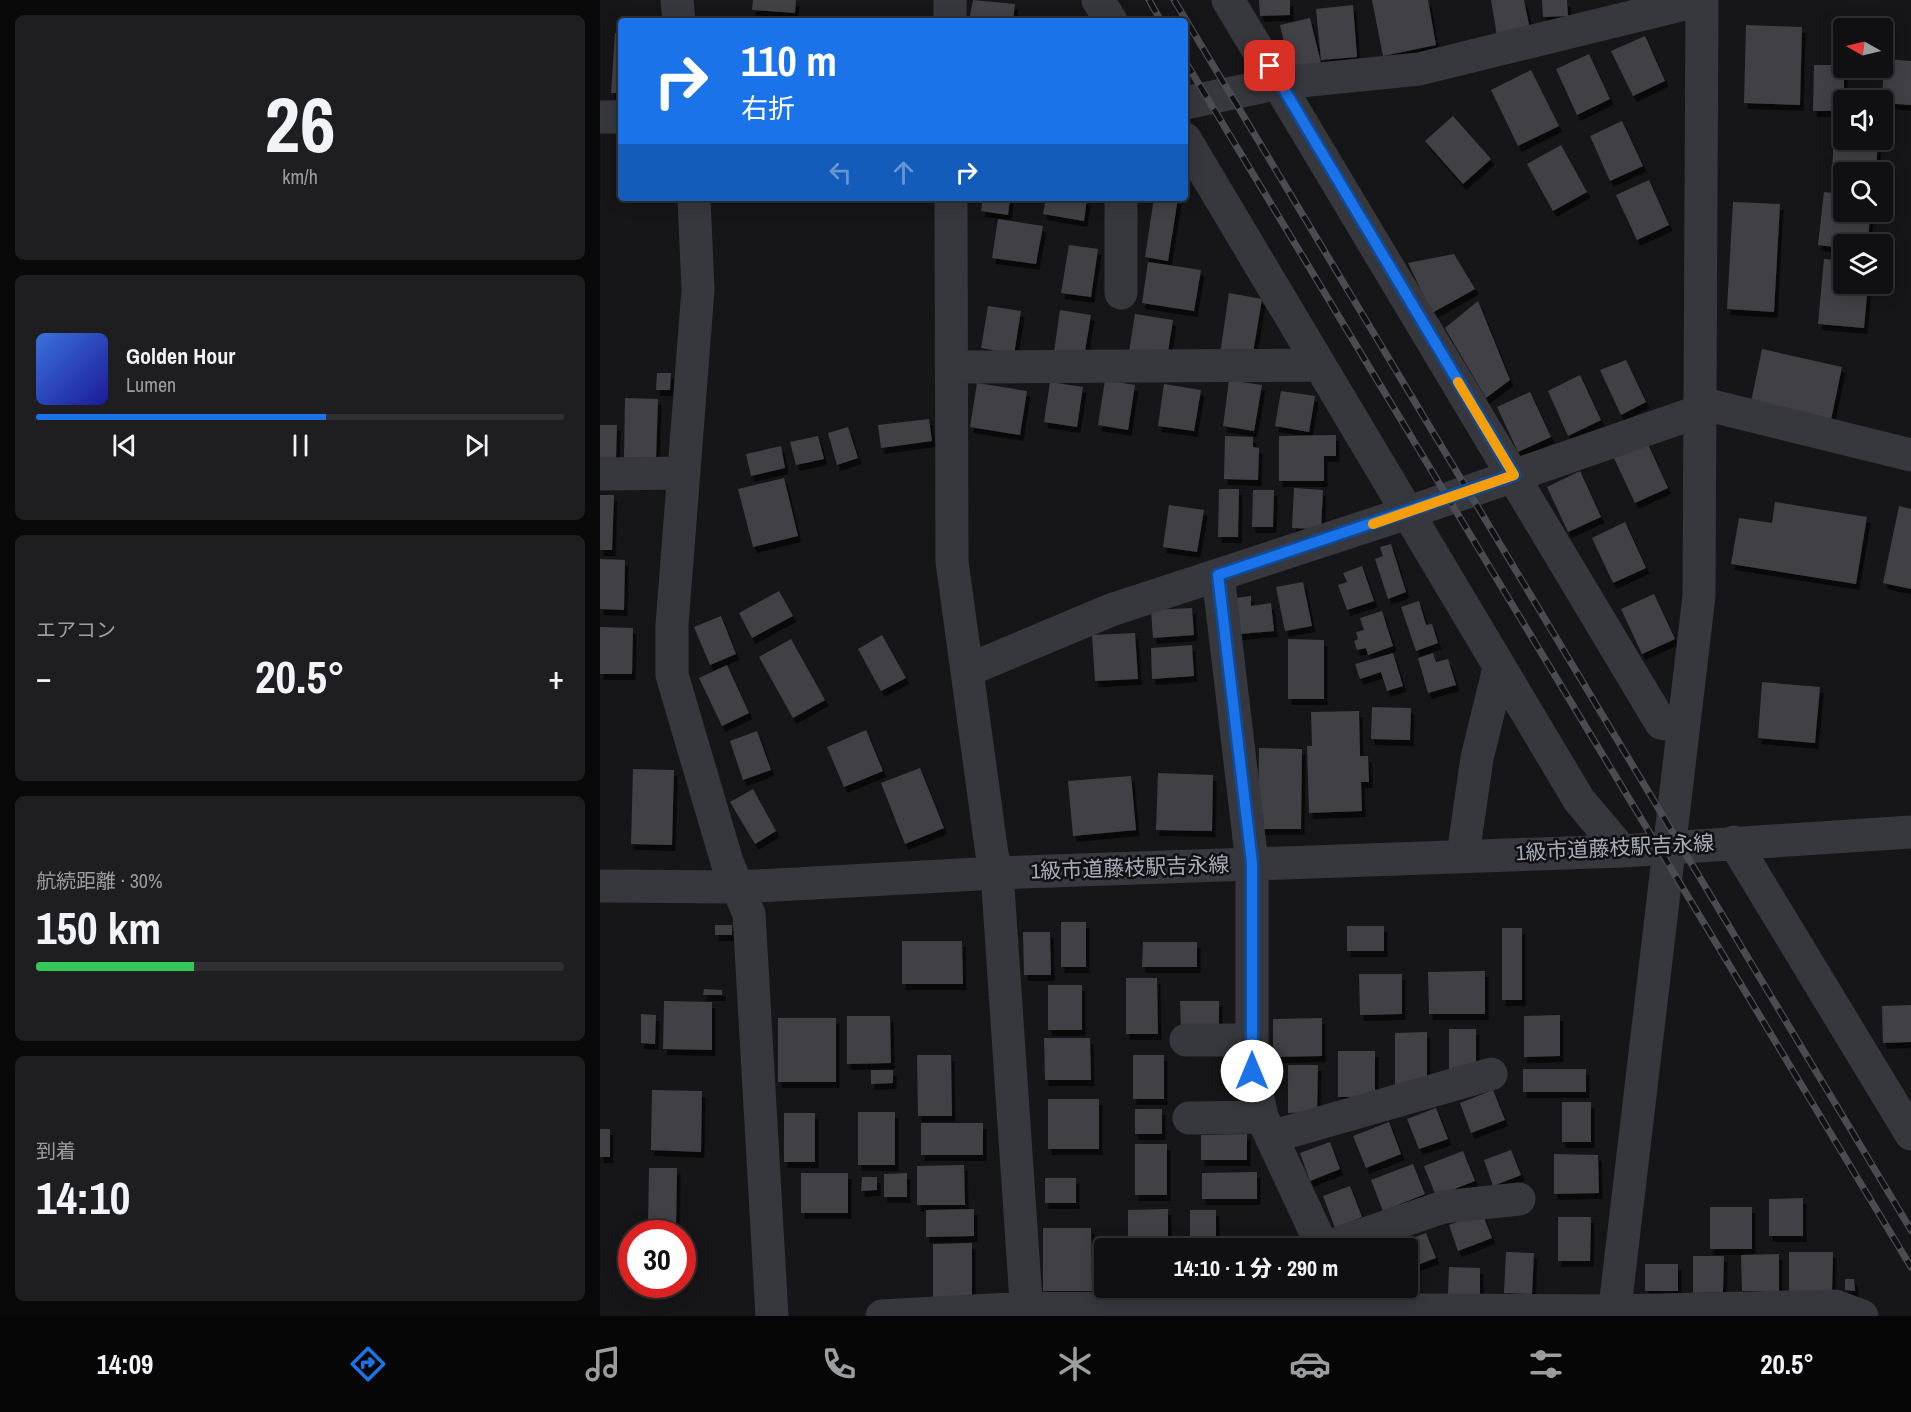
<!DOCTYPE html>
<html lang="ja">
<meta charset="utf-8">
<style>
:root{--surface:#101012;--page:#1e1e20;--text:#f1f3f6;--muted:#9c9d9f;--line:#303032;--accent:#1a73e8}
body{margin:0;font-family:"Archivo Narrow","Noto Sans JP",sans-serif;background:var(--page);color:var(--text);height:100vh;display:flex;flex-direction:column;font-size:22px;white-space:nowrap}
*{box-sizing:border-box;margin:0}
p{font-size:20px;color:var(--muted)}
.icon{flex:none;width:33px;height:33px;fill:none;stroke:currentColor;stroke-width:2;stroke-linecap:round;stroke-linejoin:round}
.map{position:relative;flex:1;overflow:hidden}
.side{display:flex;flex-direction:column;gap:15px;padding:15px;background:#09090a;width:600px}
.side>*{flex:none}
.top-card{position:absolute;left:18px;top:18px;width:570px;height:183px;border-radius:6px;box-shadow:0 3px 15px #0003,0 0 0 2px var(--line);background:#1a73e8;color:#fff;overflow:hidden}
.needle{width:39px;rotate:278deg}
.controls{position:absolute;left:1233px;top:18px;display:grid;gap:12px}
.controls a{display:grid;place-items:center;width:60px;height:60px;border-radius:6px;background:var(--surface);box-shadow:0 3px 15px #0003,0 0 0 2px var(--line);font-size:30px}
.speed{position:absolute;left:18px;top:1220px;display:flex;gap:12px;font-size:30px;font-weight:700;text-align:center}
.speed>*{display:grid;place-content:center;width:78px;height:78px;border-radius:50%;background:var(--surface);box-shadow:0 3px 15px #0003,0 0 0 2px var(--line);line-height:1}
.speed .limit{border:9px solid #d22;background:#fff;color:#111}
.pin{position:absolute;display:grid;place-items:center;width:51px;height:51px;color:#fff;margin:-26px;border-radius:12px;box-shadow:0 3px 9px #0006}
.me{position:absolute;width:66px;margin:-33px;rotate:0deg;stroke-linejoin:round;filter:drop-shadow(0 0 4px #0008)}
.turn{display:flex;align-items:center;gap:21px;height:126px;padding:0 24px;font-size:27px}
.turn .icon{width:78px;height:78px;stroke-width:2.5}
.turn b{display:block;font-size:42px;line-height:51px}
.lanes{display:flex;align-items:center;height:57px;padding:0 24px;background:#0003;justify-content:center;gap:30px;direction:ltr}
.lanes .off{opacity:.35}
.big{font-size:45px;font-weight:800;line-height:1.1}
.side .tile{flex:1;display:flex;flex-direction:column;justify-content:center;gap:9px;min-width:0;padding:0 21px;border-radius:9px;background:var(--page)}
.side .dial{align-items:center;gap:0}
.dial b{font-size:78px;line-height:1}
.song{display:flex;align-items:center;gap:18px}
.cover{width:72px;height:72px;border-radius:9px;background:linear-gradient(135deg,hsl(220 70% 55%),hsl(240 70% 35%))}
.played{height:6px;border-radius:3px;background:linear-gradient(90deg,var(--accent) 55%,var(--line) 55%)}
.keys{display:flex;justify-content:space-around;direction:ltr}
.heat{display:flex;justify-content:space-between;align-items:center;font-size:33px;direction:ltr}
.charge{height:9px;border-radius:4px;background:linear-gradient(90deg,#34c759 30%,var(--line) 0)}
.trip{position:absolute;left:494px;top:1238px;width:324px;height:60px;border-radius:6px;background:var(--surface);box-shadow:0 3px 15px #0003,0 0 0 2px var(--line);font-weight:800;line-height:60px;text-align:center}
.dock{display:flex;height:96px;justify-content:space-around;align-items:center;background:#060607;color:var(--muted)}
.dock .icon{width:42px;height:42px}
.dock .active{color:var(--accent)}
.dock b{font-size:27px;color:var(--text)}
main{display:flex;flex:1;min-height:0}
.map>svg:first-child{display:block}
.building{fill:#404145;filter:url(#shadow)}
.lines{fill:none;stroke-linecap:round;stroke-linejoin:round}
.minor{stroke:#37383d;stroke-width:33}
.rail-casing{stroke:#4a4c52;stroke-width:7}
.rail{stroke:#111113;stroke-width:4.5;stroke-dasharray:14;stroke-linecap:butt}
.route-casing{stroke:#114b97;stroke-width:15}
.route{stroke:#1a73e8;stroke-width:10}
.slow{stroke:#f59e0b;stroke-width:10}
.labels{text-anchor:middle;stroke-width:5;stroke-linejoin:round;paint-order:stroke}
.street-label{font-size:21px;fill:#a8adb8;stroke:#111113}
</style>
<main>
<section class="side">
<div class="tile dial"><b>26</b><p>km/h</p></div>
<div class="tile">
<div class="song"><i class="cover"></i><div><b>Golden Hour</b><p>Lumen</p></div></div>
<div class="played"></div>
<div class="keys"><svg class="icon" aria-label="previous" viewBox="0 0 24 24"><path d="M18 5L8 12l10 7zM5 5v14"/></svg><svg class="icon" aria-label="pause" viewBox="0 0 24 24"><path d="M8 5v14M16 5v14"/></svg><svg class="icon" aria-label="next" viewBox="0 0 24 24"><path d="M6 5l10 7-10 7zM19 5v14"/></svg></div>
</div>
<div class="tile"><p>エアコン</p>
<div class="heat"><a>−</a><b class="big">20.5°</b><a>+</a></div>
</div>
<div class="tile"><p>航続距離 · 30%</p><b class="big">150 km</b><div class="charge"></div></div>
<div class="tile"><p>到着</p><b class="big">14:10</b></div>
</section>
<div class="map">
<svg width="1311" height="1316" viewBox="0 0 1311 1316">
<defs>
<filter id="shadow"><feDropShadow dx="3.5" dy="6" stdDeviation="0" flood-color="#0009"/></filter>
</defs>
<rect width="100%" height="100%" fill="#161618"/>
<!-- building -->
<path class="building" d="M153 0H196L195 13 152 10Z
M373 0 415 4 413 21H369Z
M659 0H690V15L660 16Z
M772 0H828L836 45 783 56Z
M891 0H924L930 30 897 36Z
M942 0H967L968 16 943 17Z
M753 5 757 57 721 60 716 9Z
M710 18 721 63 691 71 680 25Z
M1146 25 1202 27 1200 105 1144 103Z
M15 33 21 34V93H11Z
M1045 36 1065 81 1033 96 1011 51Z
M989 54 1010 99 977 115 956 69Z
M1284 59 1311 61V105L1282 103Z
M1214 65H1244V111H1213Z
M931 70 959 126 918 146 891 90Z
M853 116 891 159 863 184 825 141Z
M1022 121 1043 166 1010 181 990 136Z
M1234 130 1244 131V140H1278L1276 172H1244V177L1232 176Z
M961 145 987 192 953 211 927 164Z
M1049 180 1069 225 1037 240 1016 195Z
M1224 192 1244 194V212H1271L1267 244H1244V248L1218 245Z
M383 198H410L408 215 381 211Z
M446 198H487L484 221 443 214Z
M554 198H578L568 261 545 257Z
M1133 202 1180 204 1174 312 1127 309Z
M398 219 443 226 436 264 392 258Z
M469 245 498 249 491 297 461 293Z
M854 254 875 289 832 313 808 263Z
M1224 259 1244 261V284H1268L1264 328 1218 324Z
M548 262 601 270 594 311 542 303Z
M629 293 662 299 652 359 620 354Z
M878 301 910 380 886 398 845 328Z
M388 306 421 311 414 354 381 348Z
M460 310 491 315 484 357 454 352Z
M535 314 573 320 567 358 529 352Z
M1162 349 1242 367 1231 420 1151 402Z
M1026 360 1046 402 1021 415 1000 370Z
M57 373H71L70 390H56Z
M980 375 1001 420 968 436 948 391Z
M505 380 535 385 528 430 498 425Z
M629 380 662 385 654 431 623 426Z
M450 382 483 387 477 427 444 422Z
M377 383 427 391 420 435 370 427Z
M564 384 601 390 594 431 558 426Z
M681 391 715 396 709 432 675 426Z
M930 392 951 437 918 452 897 407Z
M25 398 58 399 56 459 24 458Z
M329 419 332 441 281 448 278 425Z
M0 425H17L16 459H0Z
M248 427 258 458 237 465 228 433Z
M736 435V456H724V481H679V436Z
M218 436 224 459 196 465 190 442Z
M625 436 653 437V447L659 448 658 480 624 479Z
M1047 442 1068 488 1035 503 1014 458Z
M181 446 185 468 151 476 146 454Z
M980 471 1001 517 968 532 947 487Z
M184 478 198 536 153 547 138 489Z
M694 488 723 490 721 529 692 528Z
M619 489H639L638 537H618Z
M653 490H674L673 527H652Z
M0 495H14L12 550H0Z
M1175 502 1267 517 1256 584 1131 564 1139 518 1172 523Z
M569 505 604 510 597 552 563 547Z
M1299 506 1311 509V589L1283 583Z
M1025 522 1046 568 1013 583 992 538Z
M791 544 806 592 788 599 775 559 783 556 780 547Z
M0 559 25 560 24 610 0 609Z
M762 566 774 601 747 610 738 585 747 582 743 573Z
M703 582 712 626 685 631 676 587Z
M179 591 193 616 152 638 139 613Z
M1054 594 1075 639 1042 654 1021 609Z
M651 596V606L671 603 674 631 639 634 635 598Z
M819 601 826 625 832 624 838 643 816 651 801 607Z
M592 608 594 635 553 638 551 610Z
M782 611 793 646 768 655 766 648 757 650 754 641 758 639 756 632 764 630 760 618Z
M121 616 136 654 110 665 94 627Z
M0 627 33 628 32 674H0Z
M535 633 538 679 495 681 492 635Z
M282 635 306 678 281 691 258 649Z
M191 639 225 700 193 718 159 657Z
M688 639 724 640V699H688Z
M592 645 594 676 552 679 551 648Z
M793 653 803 686 787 691 781 672 760 679 755 664Z
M833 653 836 662 848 659 856 685 828 693 818 658Z
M127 665 149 713 122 726 99 678Z
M1162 682 1220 687 1215 743 1158 738Z
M772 707 811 708 810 740 771 739Z
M759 711 760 756H768L769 782H761L762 811 709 813 707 746H712L711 712Z
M266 730 283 771 244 787 227 747Z
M157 731 171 770 143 780 130 741Z
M659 748 702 749 701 829H658Z
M320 768 344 828 305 844 281 783Z
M33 769 74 770 72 845 31 844Z
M558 773 613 775 612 831 556 830Z
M531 776 536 830 473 836 468 781Z
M153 789 176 831 155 844 130 802Z
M461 922H486V967H461Z
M115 925H132V935H115Z
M747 926H784V951H747Z
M902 928H922V1000H902Z
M423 932H450L451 975H424Z
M302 941H362L363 984H302Z
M543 942H597V967H542Z
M885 971V1014H829L828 972Z
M759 974H802V1014L760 1015Z
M526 978H557L558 1034H526Z
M448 985H482V1030H448Z
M104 989 122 990V995H103Z
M64 1001 112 1002V1050L63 1049Z
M580 1001H619V1029H581Z
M1311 1005V1042L1283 1043 1282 1006Z
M41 1014 56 1015 55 1044 41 1043Z
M960 1015V1056L924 1057V1016Z
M247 1016H290L291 1063 247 1064Z
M178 1018H236V1082H178Z
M722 1018V1056L673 1057V1019Z
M849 1029H876V1069H849Z
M827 1032V1085H795V1033Z
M444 1038H490L491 1080H445Z
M738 1051H775V1097H738Z
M317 1055H351L352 1116H318Z
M533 1055H564V1099H533Z
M688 1065H718L717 1112 688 1113Z
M923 1069H986V1092H923Z
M271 1070H293V1083L271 1084Z
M52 1090 102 1091 101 1152 51 1150Z
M893 1090 905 1120 871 1133 860 1103Z
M448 1099H499V1149H448Z
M962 1102H991V1142H962Z
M836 1108 848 1139 819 1149 807 1119Z
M535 1109H562V1134H535Z
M258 1112H295V1165H258Z
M184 1113H215V1162H184Z
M789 1122 801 1154 766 1168 753 1136Z
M321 1123H383V1155H321Z
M0 1129H10V1157H0Z
M647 1134V1160H601V1135Z
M730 1142 740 1169 710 1181 700 1153Z
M535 1144H567V1195H535Z
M911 1150 921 1175 893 1186 884 1160Z
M863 1151 875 1181 836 1196 824 1166Z
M954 1154 998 1155 999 1193 954 1194Z
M813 1164 825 1194 783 1211 771 1180Z
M364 1165 365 1205H317V1166Z
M49 1168H77L76 1228 48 1227Z
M657 1172V1199H602V1173Z
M201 1173H248V1213H201Z
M307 1173V1197H284V1174Z
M262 1177H277V1190L261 1191Z
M445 1178H476V1203H445Z
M750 1186 762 1217 735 1228 723 1196Z
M1203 1198V1236H1169V1199Z
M1110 1207H1152V1249H1110Z
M374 1209V1236L326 1237V1210Z
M568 1209V1248H528V1210Z
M590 1210H616V1244L590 1245Z
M882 1213 892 1238 858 1251 849 1225Z
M958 1217H991L990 1261H958Z
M443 1228H491L492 1291H443Z
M826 1233 836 1258 809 1268 807 1248H802L800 1243Z
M372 1243V1300H333V1244Z
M906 1252 934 1253 932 1294 904 1293Z
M1189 1252H1233L1232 1292H1189Z
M1179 1254V1291H1142L1141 1255Z
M1093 1256H1124L1123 1292 1093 1293Z
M1045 1264H1078V1291H1045Z
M849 1267 880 1268V1295L848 1294Z
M1245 1279H1254L1255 1291 1245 1290Z
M528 1287H568V1296H528Z"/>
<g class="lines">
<!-- minor -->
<path class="minor" d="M77 0 79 21
M350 0V21
M498 0 511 21
M628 0 1061 723 1083 727
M585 103 680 83 819 69 1101 0
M0 117H21
M585 139 979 800 1022 851
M94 198 98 290 72 625V675L127 862 149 914 172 1316
M351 198 352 562 392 854 397 873 427 1316
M521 198V293
M352 367 719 365
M1100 403 1311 455
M0 474 84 473
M618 575 652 863V1071L662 1117 723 1248
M368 670 511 610 807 513 1100 411
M1134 842 1311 1134
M863 855 877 758 899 668
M0 886 137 887 397 873 1022 851 1311 832
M586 1040H652
M589 1118 662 1117
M671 1137 891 1074
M724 1248 843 1207 919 1199
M282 1316 426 1308 1014 1311 1235 1306 1262 1316
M1014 1316 1099 596 1102 0"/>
<defs>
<path id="rail" d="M549 0 561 21
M574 0 1311 1230
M585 61 1311 1267"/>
</defs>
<!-- rail casing -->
<use href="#rail" class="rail-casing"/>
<!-- rail -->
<use href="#rail" class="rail"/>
</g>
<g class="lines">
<defs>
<path id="route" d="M652 1071V863L618 575 914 475 670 66"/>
</defs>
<!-- route casing -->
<use href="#route" class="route-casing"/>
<!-- route -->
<use href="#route" class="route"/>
<!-- slow -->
<path class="slow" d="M773 524 914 475 858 382"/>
</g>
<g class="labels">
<!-- street labels -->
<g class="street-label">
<text transform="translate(1015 848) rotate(-3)" y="7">1級市道藤枝駅吉永線</text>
<text transform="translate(530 868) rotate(-2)" y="7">1級市道藤枝駅吉永線</text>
</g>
</g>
</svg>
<div class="controls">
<a><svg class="needle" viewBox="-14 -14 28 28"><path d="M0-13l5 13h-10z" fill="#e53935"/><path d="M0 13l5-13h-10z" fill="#9c9d9f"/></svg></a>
<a><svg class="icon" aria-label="sound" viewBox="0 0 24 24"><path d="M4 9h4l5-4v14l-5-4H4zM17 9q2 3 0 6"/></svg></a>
<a><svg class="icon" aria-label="search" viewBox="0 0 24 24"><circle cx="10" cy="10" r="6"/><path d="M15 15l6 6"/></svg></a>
<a><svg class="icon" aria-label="layers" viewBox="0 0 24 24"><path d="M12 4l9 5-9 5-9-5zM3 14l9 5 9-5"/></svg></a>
</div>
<div class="speed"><div class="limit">30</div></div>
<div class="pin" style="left:670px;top:66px;background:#d93025"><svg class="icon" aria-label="arrive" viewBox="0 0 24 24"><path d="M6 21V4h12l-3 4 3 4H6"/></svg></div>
<svg class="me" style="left:652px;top:1071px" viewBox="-20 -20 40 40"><circle r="19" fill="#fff"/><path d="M0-13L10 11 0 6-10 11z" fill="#1a73e8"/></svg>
<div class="trip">14:10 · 1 分 · 290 m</div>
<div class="top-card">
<div class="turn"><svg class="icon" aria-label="right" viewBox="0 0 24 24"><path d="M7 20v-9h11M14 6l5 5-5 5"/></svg><div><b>110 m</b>右折</div></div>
<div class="lanes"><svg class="icon off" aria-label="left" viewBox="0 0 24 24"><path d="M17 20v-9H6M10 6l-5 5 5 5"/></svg><svg class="icon off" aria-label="ahead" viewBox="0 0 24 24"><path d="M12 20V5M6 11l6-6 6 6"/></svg><svg class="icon" aria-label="right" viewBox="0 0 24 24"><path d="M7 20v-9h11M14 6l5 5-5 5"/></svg></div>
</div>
</div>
</main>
<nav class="dock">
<b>14:09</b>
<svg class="icon active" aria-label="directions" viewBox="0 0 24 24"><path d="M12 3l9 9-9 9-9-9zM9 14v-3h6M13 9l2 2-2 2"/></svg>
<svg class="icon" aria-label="music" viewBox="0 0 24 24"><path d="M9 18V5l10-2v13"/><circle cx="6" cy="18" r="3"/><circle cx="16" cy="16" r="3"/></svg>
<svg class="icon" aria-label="phone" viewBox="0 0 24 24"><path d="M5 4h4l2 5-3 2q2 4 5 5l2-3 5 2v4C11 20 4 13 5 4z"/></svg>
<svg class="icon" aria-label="climate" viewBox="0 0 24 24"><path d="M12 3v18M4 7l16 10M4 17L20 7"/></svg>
<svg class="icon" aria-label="car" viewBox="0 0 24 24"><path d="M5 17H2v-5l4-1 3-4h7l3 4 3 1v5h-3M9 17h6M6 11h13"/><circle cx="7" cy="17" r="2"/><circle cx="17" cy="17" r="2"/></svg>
<svg class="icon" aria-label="filters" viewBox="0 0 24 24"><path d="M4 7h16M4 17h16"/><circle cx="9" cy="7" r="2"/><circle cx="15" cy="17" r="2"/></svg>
<b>20.5°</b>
</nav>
